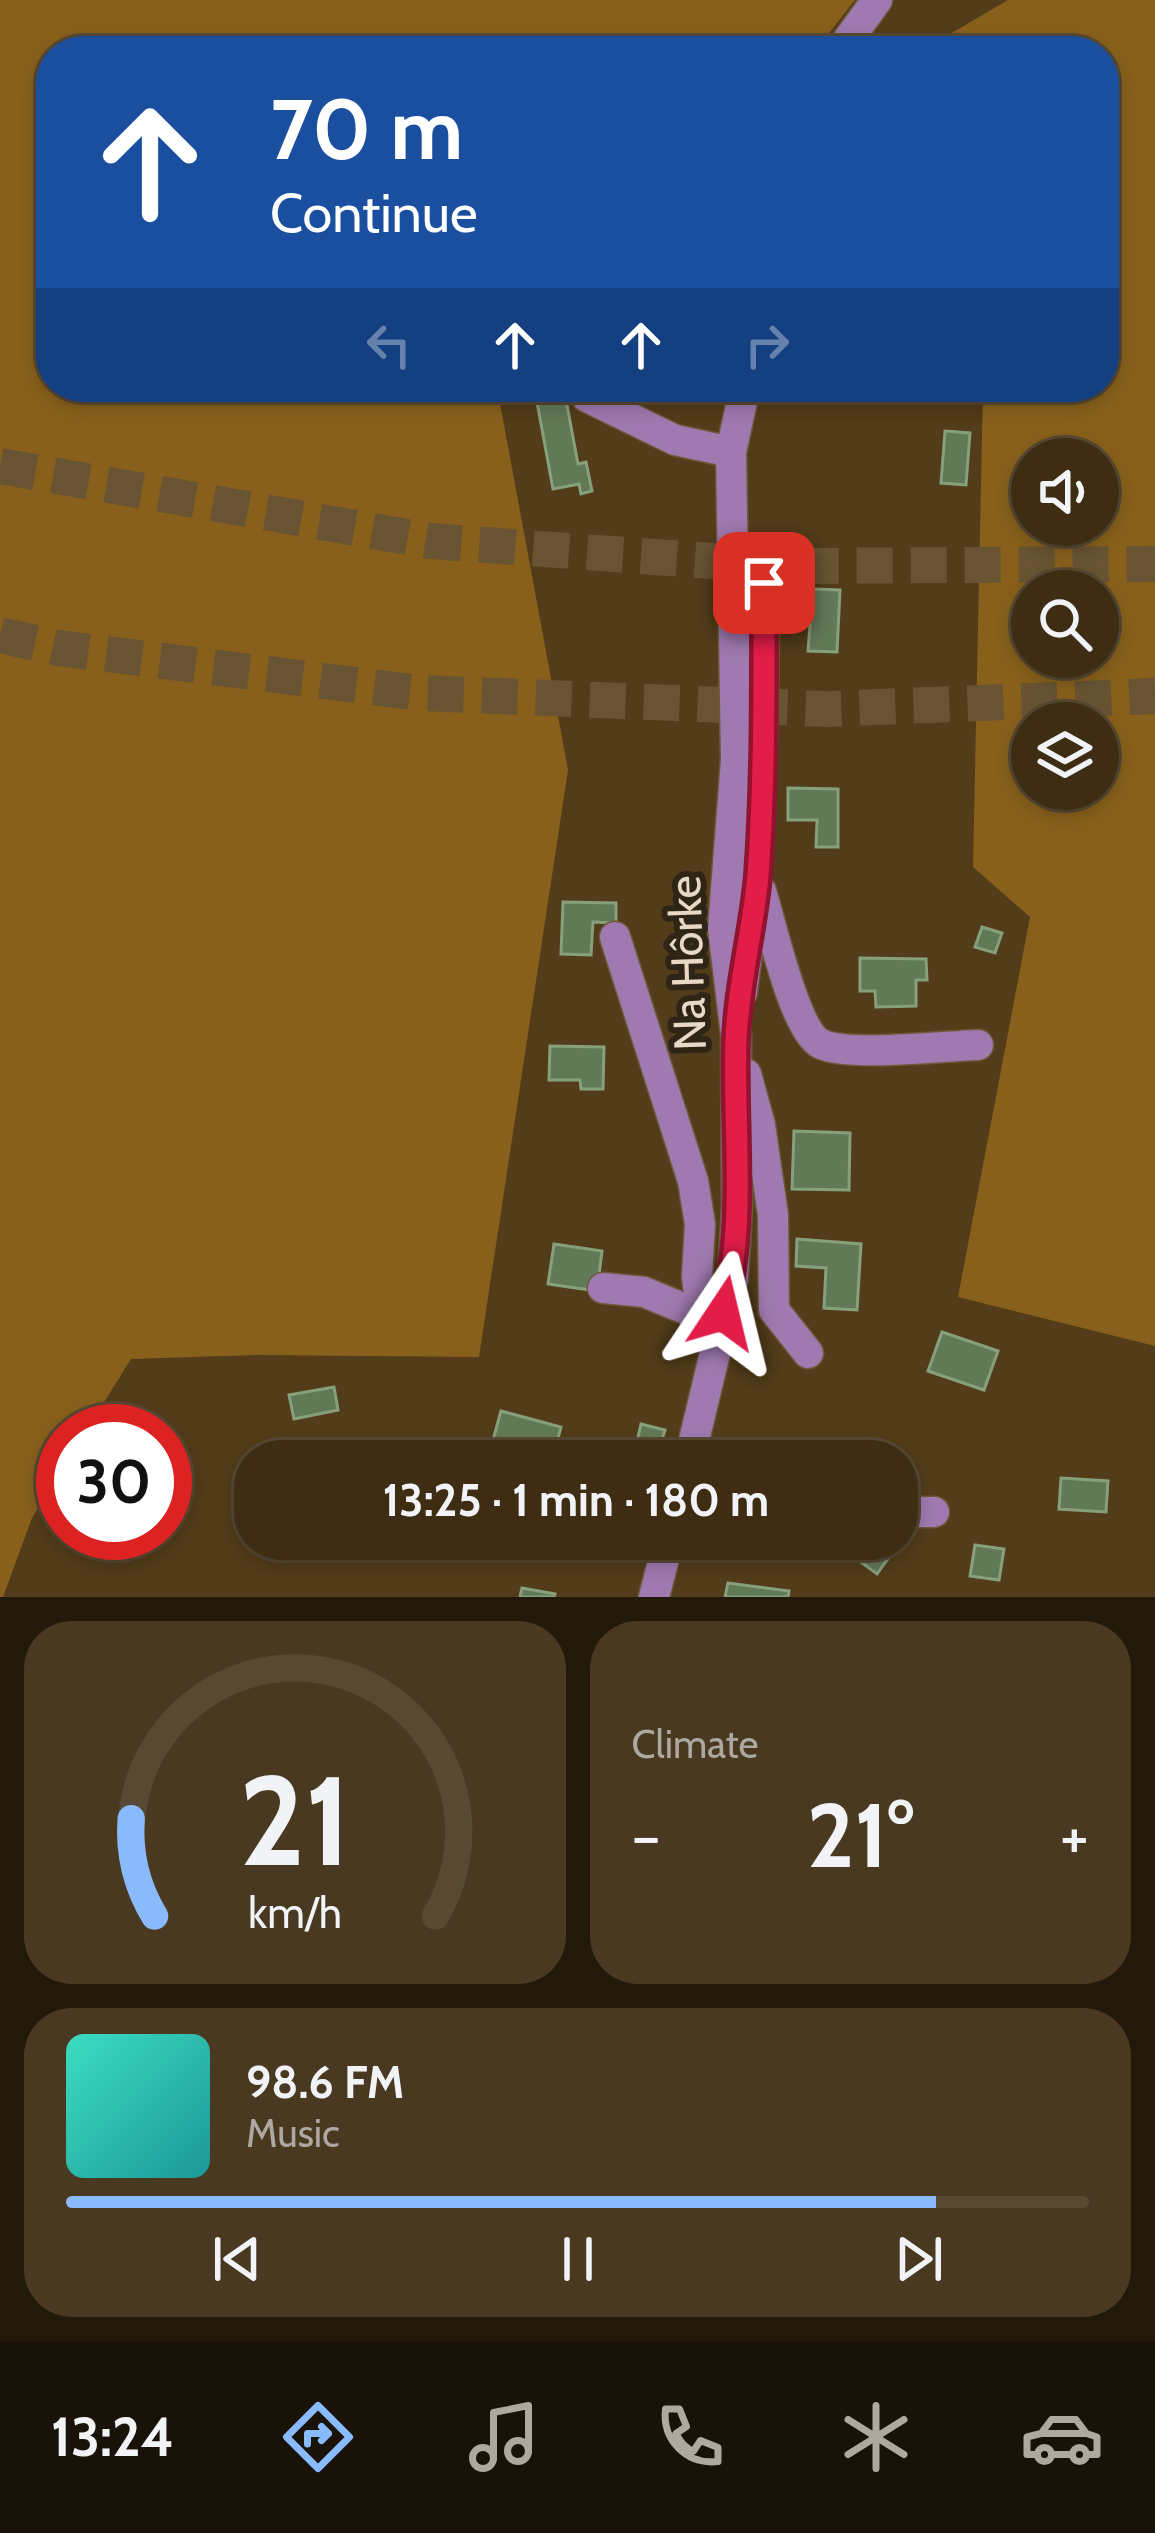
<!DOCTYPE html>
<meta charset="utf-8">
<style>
:root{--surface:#3e2d13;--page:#493921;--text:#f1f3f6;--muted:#ada8a0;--line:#574933;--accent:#89bafc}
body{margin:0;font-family:Cabin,sans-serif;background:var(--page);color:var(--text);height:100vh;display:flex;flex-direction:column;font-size:45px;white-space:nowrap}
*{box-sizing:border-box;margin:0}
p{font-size:39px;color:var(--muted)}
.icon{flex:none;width:66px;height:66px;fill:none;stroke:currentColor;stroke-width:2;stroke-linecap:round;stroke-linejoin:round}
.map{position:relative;height:1597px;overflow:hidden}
.drawer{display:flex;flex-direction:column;gap:24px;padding:24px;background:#22190a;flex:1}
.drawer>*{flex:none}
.hud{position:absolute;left:36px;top:36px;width:1083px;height:366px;border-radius:48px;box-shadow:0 6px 18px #0003,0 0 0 3px var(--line);background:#1a4fa0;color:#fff;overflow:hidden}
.controls{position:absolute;left:1011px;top:438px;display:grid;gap:24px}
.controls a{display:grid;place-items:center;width:108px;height:108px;border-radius:50%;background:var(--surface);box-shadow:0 6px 18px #0003,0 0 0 3px var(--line);font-size:60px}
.speed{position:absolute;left:36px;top:1404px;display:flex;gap:24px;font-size:60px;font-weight:700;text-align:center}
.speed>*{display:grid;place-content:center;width:156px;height:156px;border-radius:50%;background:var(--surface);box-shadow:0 6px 18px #0003,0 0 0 3px var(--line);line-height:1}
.speed .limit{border:18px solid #d22;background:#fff;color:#111}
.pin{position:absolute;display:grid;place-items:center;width:102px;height:102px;color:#fff;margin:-51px;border-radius:24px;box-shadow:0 6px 18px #0006}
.me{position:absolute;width:132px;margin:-66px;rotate:10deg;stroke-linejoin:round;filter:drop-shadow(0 0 9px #0008)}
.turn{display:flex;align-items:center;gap:42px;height:252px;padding:0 36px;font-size:54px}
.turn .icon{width:156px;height:156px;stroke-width:2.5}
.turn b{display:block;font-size:84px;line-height:102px}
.lanes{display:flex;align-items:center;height:114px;padding:0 36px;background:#0003;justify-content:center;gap:60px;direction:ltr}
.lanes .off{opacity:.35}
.big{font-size:90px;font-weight:700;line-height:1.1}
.drawer .card{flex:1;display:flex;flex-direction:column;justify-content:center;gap:18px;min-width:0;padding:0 42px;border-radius:48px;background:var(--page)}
.drawer .dial{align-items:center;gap:0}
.dial svg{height:312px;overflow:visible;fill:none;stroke:var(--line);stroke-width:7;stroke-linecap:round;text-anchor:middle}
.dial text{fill:var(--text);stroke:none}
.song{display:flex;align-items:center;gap:36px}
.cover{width:144px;height:144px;border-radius:18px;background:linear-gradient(135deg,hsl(170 70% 55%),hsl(180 70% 35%))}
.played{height:12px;border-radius:6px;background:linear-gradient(90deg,var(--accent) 85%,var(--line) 85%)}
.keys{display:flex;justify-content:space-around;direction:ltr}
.heat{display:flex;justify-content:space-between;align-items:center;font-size:66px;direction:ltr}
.drawer .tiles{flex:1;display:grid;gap:24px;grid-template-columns:1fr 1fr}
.card:last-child{grid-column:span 2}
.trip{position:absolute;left:234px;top:1440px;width:684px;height:120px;border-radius:48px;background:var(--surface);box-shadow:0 6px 18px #0003,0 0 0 3px var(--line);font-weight:700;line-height:120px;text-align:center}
.dock{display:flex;height:192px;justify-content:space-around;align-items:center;background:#191208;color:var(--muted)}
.dock .icon{width:84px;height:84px}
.dock .on{color:var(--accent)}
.dock b{font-size:54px;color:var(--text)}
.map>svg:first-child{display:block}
.green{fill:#88601b;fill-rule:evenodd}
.building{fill:#627957;stroke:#87a07c;stroke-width:3}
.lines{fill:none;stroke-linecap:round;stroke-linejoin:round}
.highway-tunnel{stroke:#685433;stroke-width:36;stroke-dasharray:36 18;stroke-linecap:butt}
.minor-casing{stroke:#6d5838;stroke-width:33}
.minor{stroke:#9f79af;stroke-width:30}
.route-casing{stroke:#92132f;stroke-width:30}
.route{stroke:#e11d48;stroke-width:21}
.labels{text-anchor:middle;stroke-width:12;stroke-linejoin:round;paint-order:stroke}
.street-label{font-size:45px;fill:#e7d9c6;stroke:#2f2516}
</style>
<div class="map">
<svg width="1155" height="1597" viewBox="0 0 1155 1597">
<rect width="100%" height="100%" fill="#523c19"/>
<!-- green -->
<path class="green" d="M0 0H855L815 51H51V387H497L568 770 479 1357 257 1355 131 1359 86 1431H63V1468L32 1518 3 1597H0Z
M1008 0H1155V1346L958 1297 1030 917 973 867 983 387H1104V51H921ZM1098 459V525H1032V459ZM1098 591V657H1032V591ZM1098 723V789H1032V723Z"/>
<!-- building -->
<path class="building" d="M541 387H580L567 405 578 464 586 462 592 491 581 494 579 484 553 489 537 402 545 390Z
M945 431 970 433 966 485 941 483Z
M784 588 840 590 837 652 808 651 810 625 782 624Z
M788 788 838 789V847H816L817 820H788Z
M563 902 616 903V923L593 922 591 955 561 954Z
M982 927 1002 933 995 953 975 947Z
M860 958 926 959 927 980H916V1006L876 1007 875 991H860Z
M550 1046 604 1047 603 1089H581L580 1080H549Z
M794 1131 850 1133 849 1190 792 1189Z
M797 1239 861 1244 857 1310 824 1308 826 1268 796 1266Z
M554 1244 602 1251 597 1291 548 1284Z
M942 1332 998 1351 984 1390 928 1371Z
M334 1387 338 1410 294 1419 289 1395Z
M501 1411 561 1427 552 1461 523 1455 525 1449 514 1445 493 1443 491 1447Z
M641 1424 665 1430 660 1446 637 1441Z
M1061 1478 1108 1481 1106 1512 1059 1509Z
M867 1539 900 1542 877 1574 858 1560 869 1545Z
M975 1545 1004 1549 999 1580 970 1576Z
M728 1583 789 1591 788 1597H725Z
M522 1588 555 1594 554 1597H520Z"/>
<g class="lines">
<!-- highway-tunnel -->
<path class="highway-tunnel" d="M0 466 430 541 782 566 1155 564
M0 635 58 648 420 693 827 709 1155 696"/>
<defs>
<path id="minor" d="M840 51 877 0
M587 397 675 440 731 452
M761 891C771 922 794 1031 821 1044 848 1057 945 1046 978 1045
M615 937 693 1181 700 1224 697 1277 702 1316 714 1348
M742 992C761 851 764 725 764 583
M746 1074 760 1125 773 1215 774 1310 808 1353
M603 1288 644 1292 702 1316
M689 1461 733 1278 737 1207 736 1035 723 929 736 760 731 452 745 387
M897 1507 904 1512H934
M654 1597 669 1539"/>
</defs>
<!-- minor casing -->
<use href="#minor" class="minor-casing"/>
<!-- minor -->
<use href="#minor" class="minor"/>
</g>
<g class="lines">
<defs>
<path id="route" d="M723 1313C747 1225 733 1131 736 1040 738 985 753 931 758 876 765 779 764 681 764 583"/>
</defs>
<!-- route casing -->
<use href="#route" class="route-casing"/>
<!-- route -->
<use href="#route" class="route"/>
</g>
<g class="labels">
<!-- street labels -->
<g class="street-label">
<text transform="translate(687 963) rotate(-92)" y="16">Na Hôrke</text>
</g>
</g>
</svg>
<div class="controls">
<a><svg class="icon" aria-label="sound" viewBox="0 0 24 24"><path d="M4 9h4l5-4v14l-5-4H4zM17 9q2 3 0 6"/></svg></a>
<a><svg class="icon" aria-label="search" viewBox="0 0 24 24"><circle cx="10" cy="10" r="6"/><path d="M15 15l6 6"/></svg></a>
<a><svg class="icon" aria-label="layers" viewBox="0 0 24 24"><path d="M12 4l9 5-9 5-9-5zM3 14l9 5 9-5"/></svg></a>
</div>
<div class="speed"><div class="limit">30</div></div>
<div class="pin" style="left:764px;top:583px;background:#d93025"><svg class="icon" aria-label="arrive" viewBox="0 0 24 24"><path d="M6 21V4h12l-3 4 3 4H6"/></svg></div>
<svg class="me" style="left:723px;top:1313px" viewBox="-20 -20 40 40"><path d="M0-17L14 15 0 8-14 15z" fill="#e11d48" stroke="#fff" stroke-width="4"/></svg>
<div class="trip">13:25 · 1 min · 180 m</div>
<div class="hud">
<div class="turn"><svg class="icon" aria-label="ahead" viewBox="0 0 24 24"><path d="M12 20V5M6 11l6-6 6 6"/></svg><div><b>70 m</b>Continue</div></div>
<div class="lanes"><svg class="icon off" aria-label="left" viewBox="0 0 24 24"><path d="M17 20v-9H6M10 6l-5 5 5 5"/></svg><svg class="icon" aria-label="ahead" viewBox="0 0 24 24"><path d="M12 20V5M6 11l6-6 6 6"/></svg><svg class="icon" aria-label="ahead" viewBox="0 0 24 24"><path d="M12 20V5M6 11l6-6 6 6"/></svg><svg class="icon off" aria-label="right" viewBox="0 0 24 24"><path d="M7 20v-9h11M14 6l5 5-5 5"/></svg></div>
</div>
</div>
<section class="drawer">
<div class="tiles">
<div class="card dial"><svg viewBox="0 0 100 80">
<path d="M14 69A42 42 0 1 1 86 69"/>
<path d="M14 69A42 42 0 0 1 8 44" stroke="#89bafc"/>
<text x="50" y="56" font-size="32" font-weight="700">21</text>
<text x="50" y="72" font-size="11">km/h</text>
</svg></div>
<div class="card"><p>Climate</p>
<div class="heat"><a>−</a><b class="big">21°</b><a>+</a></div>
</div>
<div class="card">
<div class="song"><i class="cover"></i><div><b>98.6 FM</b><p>Music</p></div></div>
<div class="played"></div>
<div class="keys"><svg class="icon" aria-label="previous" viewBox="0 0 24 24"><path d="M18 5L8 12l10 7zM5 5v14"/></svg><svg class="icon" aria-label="pause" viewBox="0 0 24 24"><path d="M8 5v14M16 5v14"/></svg><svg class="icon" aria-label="next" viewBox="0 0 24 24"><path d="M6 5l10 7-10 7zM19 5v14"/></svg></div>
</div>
</div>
</section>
<nav class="dock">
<b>13:24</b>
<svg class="icon on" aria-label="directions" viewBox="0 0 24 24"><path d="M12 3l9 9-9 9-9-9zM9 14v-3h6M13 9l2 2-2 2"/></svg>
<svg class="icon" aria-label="music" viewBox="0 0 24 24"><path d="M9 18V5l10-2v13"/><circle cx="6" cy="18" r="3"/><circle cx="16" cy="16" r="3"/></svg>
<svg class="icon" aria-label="phone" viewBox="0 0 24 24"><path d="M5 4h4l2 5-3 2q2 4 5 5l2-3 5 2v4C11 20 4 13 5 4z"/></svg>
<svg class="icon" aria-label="climate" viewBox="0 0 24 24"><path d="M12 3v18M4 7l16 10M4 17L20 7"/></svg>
<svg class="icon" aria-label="car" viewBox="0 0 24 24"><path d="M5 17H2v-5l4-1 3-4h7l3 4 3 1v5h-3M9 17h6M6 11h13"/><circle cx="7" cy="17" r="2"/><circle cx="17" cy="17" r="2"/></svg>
</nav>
